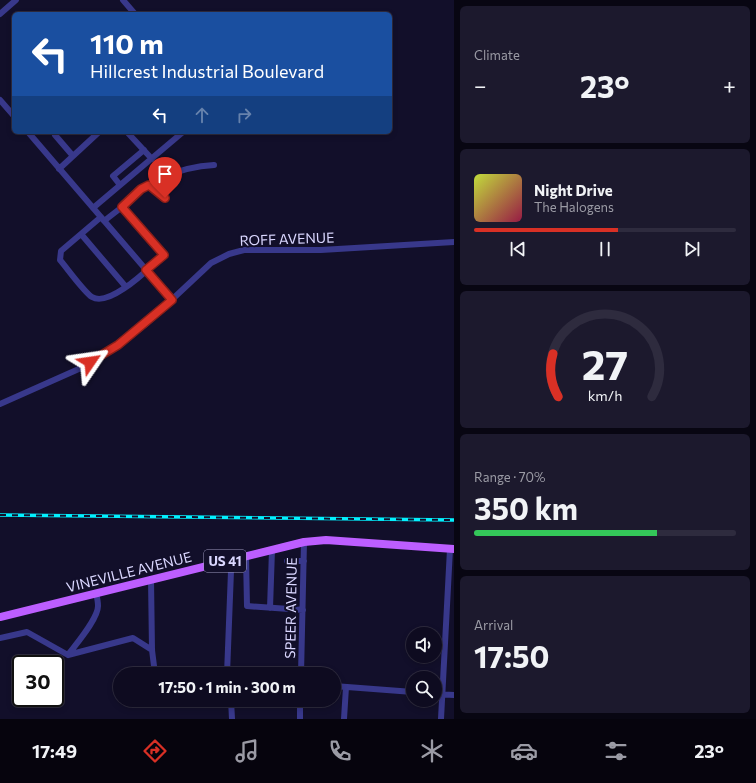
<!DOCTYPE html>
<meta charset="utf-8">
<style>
:root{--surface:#0e0b20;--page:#1c192d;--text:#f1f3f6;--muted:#9b9ba5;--line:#2e2b3e;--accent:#d93025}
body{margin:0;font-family:Commissioner,sans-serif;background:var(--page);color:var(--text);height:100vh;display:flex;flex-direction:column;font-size:15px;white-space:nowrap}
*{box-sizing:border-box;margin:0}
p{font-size:13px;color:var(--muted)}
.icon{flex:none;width:22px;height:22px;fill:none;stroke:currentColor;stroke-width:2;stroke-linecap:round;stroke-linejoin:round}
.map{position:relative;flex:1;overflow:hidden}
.drawer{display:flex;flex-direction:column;gap:6px;padding:6px;background:#080612;width:302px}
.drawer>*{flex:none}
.guide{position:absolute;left:12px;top:12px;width:380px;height:122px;border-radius:6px;box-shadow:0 2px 6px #0003,0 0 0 1px var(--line);background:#1a4fa0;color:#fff;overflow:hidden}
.controls{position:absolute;left:406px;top:627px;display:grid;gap:8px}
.controls a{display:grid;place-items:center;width:36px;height:36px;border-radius:50%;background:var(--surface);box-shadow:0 2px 6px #0003,0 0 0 1px var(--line);font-size:20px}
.speed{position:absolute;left:12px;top:655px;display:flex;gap:8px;font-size:20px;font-weight:700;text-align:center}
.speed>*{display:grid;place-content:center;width:52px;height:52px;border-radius:50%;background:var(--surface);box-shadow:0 2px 6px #0003,0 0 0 1px var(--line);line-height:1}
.speed .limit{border:2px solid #111;border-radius:6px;background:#fff;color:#111}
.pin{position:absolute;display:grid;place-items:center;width:34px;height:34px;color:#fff;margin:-41px -17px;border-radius:50% 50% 50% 0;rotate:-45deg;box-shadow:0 0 4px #0007}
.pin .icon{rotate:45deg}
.me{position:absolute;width:44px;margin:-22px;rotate:58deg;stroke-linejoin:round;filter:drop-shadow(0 0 3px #0008)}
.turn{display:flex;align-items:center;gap:14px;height:84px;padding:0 12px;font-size:18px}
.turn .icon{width:52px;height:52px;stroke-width:2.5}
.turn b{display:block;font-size:28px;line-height:34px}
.lanes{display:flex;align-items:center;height:38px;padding:0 12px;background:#0003;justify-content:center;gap:20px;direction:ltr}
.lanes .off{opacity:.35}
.big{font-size:30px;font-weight:700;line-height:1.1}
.drawer .card{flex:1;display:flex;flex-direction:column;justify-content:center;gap:6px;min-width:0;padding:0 14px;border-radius:6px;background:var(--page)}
.drawer .dial{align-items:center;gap:0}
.dial svg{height:104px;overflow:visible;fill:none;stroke:var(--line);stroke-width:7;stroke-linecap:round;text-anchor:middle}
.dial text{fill:var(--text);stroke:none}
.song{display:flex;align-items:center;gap:12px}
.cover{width:48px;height:48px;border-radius:6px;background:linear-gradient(135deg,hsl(70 70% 55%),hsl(340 70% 35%))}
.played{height:4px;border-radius:2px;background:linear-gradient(90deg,var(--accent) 55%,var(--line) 55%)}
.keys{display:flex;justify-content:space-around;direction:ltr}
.heat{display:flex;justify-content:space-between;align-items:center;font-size:22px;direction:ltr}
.charge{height:6px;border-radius:3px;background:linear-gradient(90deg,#34c759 70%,var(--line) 0)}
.trip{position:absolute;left:113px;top:667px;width:228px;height:40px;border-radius:20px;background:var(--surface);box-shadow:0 2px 6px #0003,0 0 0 1px var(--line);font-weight:700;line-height:40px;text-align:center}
.menu{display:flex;height:64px;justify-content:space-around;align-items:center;background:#06040d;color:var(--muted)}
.menu .icon{width:28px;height:28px}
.menu .current{color:var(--accent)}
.menu b{font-size:18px;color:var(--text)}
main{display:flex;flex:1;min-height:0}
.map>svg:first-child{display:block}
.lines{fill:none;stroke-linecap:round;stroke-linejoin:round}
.minor{stroke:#38388b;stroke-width:6}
.major{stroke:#bc5eff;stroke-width:8}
.rail-casing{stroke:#03f1ff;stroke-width:3.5}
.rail{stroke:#120f2a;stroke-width:2;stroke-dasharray:6;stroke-linecap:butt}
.route-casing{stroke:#8d1f18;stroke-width:10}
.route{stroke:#d93025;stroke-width:7}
.labels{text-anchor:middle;stroke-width:4;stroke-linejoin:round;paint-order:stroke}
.shield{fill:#120f2a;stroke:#9e9bbf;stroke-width:1}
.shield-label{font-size:13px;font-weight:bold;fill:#dad7ff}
.street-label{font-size:14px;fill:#dad7ff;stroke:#120f2a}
</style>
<main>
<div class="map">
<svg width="454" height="719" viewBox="0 0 454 719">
<rect width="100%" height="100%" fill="#120f2a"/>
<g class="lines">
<!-- minor -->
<path class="minor" d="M123 0 135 14
M0 14 16 0
M0 100 14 116
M28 132 172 300
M127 132 152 159
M55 135 73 156
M59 169 99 132
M120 185 113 176 144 150
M149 185 165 198
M122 207C145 181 180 167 214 165
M93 208 183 132
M101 217 61 251 60 260C67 268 84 292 92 297 110 308 150 267 164 255L122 207 104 221
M81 234 126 287
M0 404 81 368 118 345 147 323 211 263 229 254 244 250H321L454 242
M246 556 247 606 303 610
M287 561H304
M151 579 152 650 155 674
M270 608 272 550
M0 638 27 632 68 655 133 638 152 650
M68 655C76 644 98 619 98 606 98 602 97 597 96 593
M227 674 231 571 229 560
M301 674 304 542
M334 686 413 692
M435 694 454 695
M231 700 232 719
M300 719V700
M344 719 346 687
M441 719 450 549"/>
<!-- major -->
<path class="major" d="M0 617 304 542 326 540 454 549"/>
<defs>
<path id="rail" d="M0 515 454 520"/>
</defs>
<!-- rail casing -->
<use href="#rail" class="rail-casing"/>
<!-- rail -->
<use href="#rail" class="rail"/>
</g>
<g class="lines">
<defs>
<path id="route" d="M90 362 118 345 172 300 146 270 164 255 122 207 141 189 149 185 165 198"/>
</defs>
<!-- route casing -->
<use href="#route" class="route-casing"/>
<!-- route -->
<use href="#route" class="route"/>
</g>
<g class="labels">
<!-- shield labels -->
<rect class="shield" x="204" y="550" width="42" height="22" rx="3"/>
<g class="shield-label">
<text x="225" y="566">US 41</text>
</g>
<!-- street labels -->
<g class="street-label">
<text transform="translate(287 239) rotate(-2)" y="5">ROFF AVENUE</text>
<text transform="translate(129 572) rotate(-14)" y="5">VINEVILLE AVENUE</text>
<text transform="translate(291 608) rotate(-89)" y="5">SPEER AVENUE</text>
</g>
</g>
</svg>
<div class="controls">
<a><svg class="icon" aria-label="sound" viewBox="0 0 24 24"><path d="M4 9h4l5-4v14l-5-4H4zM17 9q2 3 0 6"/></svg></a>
<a><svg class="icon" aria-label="search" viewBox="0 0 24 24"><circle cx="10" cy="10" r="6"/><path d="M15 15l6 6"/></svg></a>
</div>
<div class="speed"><div class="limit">30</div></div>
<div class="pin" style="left:165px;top:198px;background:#d93025"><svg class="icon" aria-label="arrive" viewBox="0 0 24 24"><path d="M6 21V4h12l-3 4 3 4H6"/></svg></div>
<svg class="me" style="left:90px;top:362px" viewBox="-20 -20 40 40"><path d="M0-17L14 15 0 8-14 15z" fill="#d93025" stroke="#fff" stroke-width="4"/></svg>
<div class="trip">17:50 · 1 min · 300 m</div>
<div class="guide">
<div class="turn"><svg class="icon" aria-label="left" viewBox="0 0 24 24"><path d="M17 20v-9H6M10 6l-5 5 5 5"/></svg><div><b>110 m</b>Hillcrest Industrial Boulevard</div></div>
<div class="lanes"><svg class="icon" aria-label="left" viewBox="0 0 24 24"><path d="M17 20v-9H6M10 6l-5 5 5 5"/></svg><svg class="icon off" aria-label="ahead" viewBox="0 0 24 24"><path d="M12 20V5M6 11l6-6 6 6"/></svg><svg class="icon off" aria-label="right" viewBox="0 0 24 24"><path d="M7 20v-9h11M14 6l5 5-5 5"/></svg></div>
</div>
</div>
<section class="drawer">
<div class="card"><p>Climate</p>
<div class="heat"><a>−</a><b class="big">23°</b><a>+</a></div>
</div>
<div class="card">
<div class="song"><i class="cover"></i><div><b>Night Drive</b><p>The Halogens</p></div></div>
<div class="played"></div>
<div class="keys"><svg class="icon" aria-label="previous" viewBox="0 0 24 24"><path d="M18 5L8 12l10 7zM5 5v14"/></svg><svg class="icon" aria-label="pause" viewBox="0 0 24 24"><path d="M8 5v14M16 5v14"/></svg><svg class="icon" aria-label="next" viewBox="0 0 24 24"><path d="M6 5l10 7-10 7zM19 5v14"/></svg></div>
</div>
<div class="card dial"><svg viewBox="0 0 100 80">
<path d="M14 69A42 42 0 1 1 86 69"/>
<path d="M14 69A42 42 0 0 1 10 36" stroke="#d93025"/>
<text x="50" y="56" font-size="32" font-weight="700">27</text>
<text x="50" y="72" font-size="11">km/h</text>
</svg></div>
<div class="card"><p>Range · 70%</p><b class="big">350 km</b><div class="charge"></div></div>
<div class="card"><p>Arrival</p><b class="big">17:50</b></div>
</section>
</main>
<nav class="menu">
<b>17:49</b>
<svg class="icon current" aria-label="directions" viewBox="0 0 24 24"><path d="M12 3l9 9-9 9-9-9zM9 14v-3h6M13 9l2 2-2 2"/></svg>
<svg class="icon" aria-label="music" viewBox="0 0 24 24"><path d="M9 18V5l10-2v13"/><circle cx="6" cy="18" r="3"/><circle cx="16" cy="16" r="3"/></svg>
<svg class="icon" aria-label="phone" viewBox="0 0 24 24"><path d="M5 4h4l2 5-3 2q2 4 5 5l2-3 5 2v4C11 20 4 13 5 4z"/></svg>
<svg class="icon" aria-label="climate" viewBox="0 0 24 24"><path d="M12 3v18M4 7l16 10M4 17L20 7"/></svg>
<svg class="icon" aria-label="car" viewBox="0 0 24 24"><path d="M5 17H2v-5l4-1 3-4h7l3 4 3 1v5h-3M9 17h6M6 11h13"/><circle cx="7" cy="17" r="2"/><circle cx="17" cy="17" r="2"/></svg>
<svg class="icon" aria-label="filters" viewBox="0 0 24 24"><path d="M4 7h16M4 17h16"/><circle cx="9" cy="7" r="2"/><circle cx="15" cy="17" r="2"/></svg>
<b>23°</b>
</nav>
